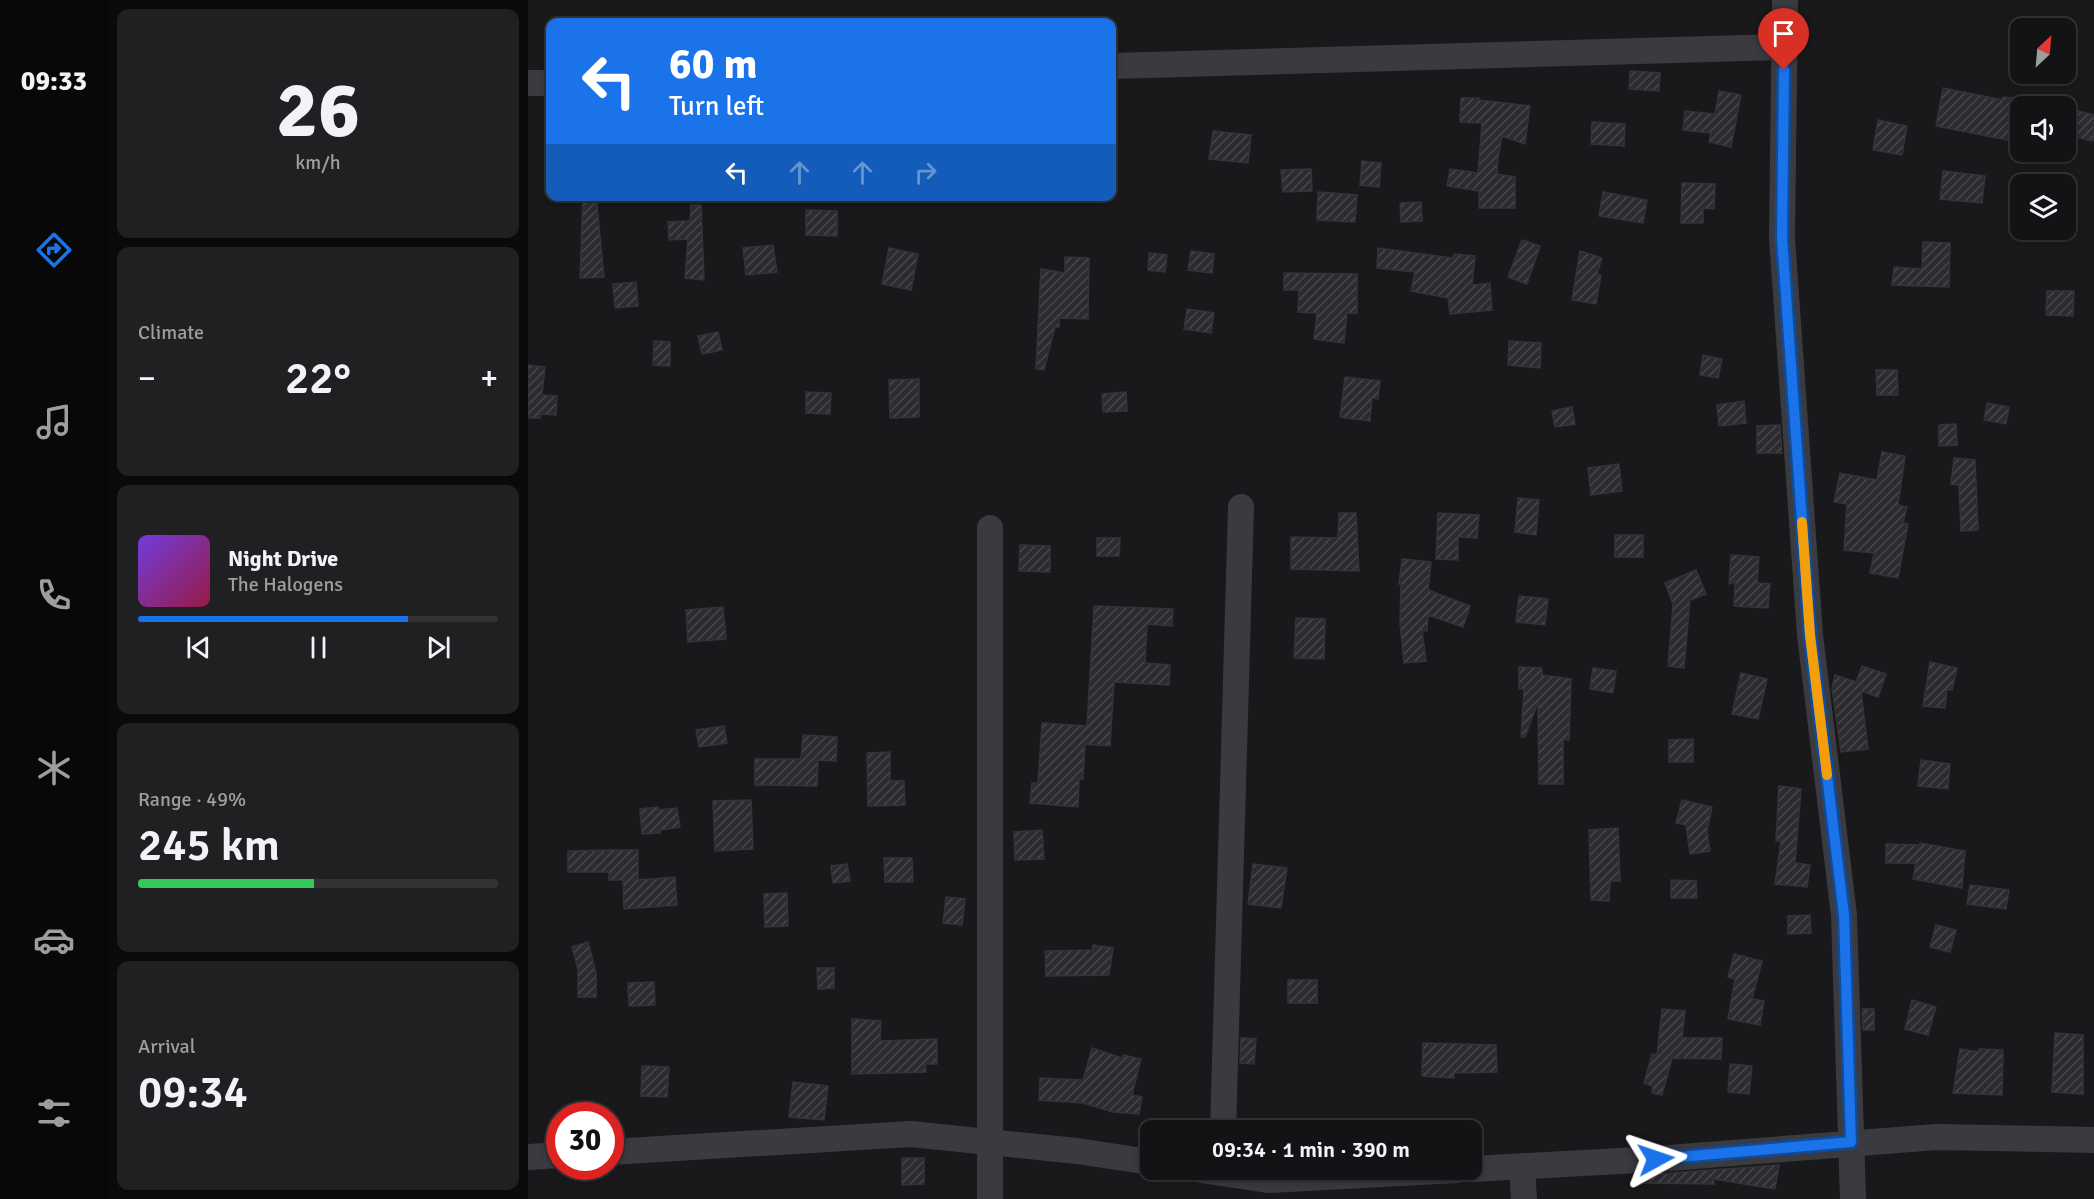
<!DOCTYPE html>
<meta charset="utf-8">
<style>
:root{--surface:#131315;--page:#202022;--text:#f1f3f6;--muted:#9d9ea0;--line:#323234;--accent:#1a73e8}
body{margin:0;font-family:Signika,sans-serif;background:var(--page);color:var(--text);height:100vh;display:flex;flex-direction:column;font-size:22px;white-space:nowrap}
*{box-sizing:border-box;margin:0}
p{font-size:20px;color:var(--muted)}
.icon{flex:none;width:33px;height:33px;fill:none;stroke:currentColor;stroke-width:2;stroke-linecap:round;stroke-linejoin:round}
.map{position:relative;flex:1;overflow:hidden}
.sheet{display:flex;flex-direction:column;gap:9px;padding:9px;background:#0a0a0c;width:420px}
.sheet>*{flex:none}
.top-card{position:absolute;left:18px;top:18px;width:570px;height:183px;border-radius:12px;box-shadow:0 3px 9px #0003,0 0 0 2px var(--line);background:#1a73e8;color:#fff;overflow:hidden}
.needle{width:39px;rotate:26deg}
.controls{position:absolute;left:1482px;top:18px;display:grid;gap:12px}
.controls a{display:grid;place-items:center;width:66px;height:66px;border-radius:12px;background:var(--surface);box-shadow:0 3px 9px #0003,0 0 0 2px var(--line);font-size:30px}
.speed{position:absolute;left:18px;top:1102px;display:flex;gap:12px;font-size:30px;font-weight:700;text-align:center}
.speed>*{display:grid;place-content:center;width:78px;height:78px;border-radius:50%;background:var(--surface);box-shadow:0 3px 9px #0003,0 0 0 2px var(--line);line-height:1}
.speed .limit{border:9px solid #d22;background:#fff;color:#111}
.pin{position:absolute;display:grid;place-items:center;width:51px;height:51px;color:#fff;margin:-62px -26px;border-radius:50% 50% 50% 0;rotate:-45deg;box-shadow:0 0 6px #0007}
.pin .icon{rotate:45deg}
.me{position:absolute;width:66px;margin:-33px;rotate:85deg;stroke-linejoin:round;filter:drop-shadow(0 0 4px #0008)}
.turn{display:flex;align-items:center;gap:21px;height:126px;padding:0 24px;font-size:27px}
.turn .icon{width:78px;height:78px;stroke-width:2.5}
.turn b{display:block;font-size:42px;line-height:51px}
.lanes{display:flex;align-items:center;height:57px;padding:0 24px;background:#0003;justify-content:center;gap:30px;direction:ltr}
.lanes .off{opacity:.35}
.big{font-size:45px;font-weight:600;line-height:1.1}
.sheet .widget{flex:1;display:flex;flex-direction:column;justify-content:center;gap:9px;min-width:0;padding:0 21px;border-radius:12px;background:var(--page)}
.sheet .dial{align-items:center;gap:0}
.dial b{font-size:78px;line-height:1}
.song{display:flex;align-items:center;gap:18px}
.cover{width:72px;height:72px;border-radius:9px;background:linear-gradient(135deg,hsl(260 70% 55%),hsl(340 70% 35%))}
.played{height:6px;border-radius:3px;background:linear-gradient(90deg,var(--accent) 75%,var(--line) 75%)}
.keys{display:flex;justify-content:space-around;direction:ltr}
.heat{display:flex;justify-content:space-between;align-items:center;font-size:33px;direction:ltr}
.charge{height:9px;border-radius:4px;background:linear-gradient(90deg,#34c759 49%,var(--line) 0)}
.trip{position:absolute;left:612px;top:1120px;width:342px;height:60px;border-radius:12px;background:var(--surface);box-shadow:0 3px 9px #0003,0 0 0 2px var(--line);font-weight:600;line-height:60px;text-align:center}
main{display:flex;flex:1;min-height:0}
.dock{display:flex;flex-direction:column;width:108px;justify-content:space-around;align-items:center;background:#080808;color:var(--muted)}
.dock .icon{width:42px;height:42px}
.dock .active{color:var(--accent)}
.dock b{font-size:27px;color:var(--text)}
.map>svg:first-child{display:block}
.building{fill:url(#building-hatch);stroke:#333338;stroke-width:1.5}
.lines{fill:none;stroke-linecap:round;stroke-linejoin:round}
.street{stroke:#3a3b41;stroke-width:26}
.route-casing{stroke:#114b97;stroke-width:15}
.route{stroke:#1a73e8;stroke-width:10}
.slow{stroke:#f59e0b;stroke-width:10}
</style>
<main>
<nav class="dock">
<b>09:33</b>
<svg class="icon active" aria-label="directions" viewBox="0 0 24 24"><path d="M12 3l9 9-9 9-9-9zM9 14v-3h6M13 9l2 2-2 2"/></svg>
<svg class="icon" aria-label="music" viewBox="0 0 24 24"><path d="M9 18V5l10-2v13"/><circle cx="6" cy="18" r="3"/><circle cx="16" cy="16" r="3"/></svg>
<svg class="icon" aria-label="phone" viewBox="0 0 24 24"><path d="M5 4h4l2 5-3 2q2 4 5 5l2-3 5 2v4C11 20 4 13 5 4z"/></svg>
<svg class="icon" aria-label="climate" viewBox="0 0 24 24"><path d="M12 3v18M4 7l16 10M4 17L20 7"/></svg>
<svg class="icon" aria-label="car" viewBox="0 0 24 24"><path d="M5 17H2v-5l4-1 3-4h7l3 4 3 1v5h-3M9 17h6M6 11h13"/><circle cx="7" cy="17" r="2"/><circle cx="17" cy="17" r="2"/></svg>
<svg class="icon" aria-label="filters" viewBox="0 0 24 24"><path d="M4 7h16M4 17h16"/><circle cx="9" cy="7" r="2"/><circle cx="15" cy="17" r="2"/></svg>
</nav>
<section class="sheet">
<div class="widget dial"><b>26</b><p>km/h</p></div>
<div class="widget"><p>Climate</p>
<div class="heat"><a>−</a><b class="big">22°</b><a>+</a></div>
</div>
<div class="widget">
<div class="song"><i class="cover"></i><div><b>Night Drive</b><p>The Halogens</p></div></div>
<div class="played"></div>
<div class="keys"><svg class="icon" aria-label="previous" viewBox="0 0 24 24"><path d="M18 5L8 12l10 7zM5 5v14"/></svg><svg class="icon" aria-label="pause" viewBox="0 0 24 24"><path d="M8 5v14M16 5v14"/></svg><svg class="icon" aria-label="next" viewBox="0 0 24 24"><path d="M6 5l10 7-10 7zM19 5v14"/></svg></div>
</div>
<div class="widget"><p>Range · 49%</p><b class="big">245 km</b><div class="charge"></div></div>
<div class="widget"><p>Arrival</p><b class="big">09:34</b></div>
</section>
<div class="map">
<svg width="1566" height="1199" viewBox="0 0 1566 1199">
<defs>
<pattern id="building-hatch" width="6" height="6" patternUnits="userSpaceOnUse" patternTransform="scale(1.5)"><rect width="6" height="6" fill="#2c2c30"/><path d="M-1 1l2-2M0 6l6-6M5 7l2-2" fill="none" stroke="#48484c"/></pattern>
</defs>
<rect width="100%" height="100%" fill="#19191c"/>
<!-- building -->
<path class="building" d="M1102 71 1132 73 1131 91 1101 89Z
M1415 88 1475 100V97L1492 99V124L1486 123 1485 141 1408 126Z
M1191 91 1213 95 1203 147 1181 142 1183 133 1155 130 1157 111 1187 114Z
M933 98H951V100L1002 106 997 144 974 136 970 158 969 174 987 177V208H951V191L919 186 922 169 950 173 954 123 932 122Z
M1550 111 1566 115V141L1545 137Z
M1350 120 1379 126 1374 155 1345 150Z
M1064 122 1097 124 1096 146 1063 144Z
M685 131 723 135 720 163 681 159Z
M834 161 853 163 851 187 832 185Z
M783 169 784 191 755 192 753 170Z
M1415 171 1457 176 1454 203 1412 199Z
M1154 183 1187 184 1186 209 1175 208V223H1153Z
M790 192 829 195 827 222 789 220Z
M1075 192 1119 200 1115 223 1071 216Z
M55 196H68L76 277 52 278Z
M893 202 894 221 873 222 872 203Z
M163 205H173L176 280 157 278 160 239 141 240 140 222 162 221Z
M278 210 309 211V236L278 235Z
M994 240 1012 246 999 284 980 277Z
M1395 242 1422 243 1421 287 1364 285 1366 267 1394 269Z
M245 245 249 272 218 275 215 248Z
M361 248 390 254 383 290 354 284Z
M850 248 925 258 926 254 947 256 944 285 962 283 964 310 922 314 920 298 883 291 887 272 849 268Z
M663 251 686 254 684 273 660 270Z
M1052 251 1074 258 1069 274 1073 275 1068 304 1044 300Z
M621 253 639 255 637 272 620 270Z
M537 257 561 258 560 319 531 318V327H527L516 370 508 369 513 269 537 273Z
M756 273 829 274V313H819L816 343 786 339 789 313 770 312 771 290H756Z
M108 282 110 306 87 308 85 284Z
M1519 291H1546L1545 316 1518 315Z
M659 309 686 313 683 333 656 329Z
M190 332 194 350 174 354 170 336Z
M126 341 142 342V366L125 365Z
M981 341 1013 343 1012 368 980 365Z
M1175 355 1194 359 1190 378 1172 375Z
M0 365 17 367 14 395 29 396 28 415 12 414V418H0Z
M1348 370H1369L1370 395H1349Z
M817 377 852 381 850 399 844 398 842 421 812 417Z
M391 379V417L362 418 361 380Z
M278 392 303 393 302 414 278 413Z
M598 392 599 411 575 412 574 394Z
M1216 401 1218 423 1191 426 1189 405Z
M1459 403 1481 407 1478 424 1456 420Z
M1044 407 1047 424 1027 427 1024 411Z
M1428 424 1429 445 1411 446V425Z
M1252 425 1254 453H1229V426Z
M1354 452 1377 456 1370 505 1379 507 1375 523 1380 524 1370 578 1342 573 1346 553 1316 550 1319 504 1306 502 1312 473 1349 480Z
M1426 458 1447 460 1450 530 1433 531 1431 485 1423 484Z
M1091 464 1094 491 1063 495 1060 468Z
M990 498 1011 500 1008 535 987 532Z
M811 513H828L831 571 763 569V537L810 538Z
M910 513 951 515 949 538 930 537V560L908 559Z
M1087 535H1115V557H1087Z
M569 538H592L591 556H569Z
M492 545 522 546V572L491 571Z
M1203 555 1231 557 1229 583 1242 584 1240 608 1206 606 1207 582 1201 584Z
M874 559 903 562 900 590 942 606 935 627 900 615 899 631 894 630 898 661 876 663 872 623 873 584H871Z
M1168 570 1178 594 1162 600 1156 668 1140 666 1145 604 1137 583Z
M991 596 1020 599 1017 625 988 622Z
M566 606 645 609 644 626 619 624 617 663 642 665 641 685 586 682 582 746 557 744 555 779H551L550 807 502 803 504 783H510L514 723 559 726Z
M195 607 198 639 160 642 158 610Z
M768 618 797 619 796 659 766 658Z
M1402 662 1429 668 1424 690 1419 689 1417 708 1395 706Z
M1334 666 1358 674 1350 697 1333 691 1340 749 1313 752 1304 688 1307 675 1328 682Z
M991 667 1014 668V675L1043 679 1041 740 1035 739V784H1011L1010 702 997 737H993L996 689H991Z
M1065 668 1088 671 1085 693 1062 689Z
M1213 673 1239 679 1230 719 1204 714Z
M196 726 199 743 171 747 168 730Z
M275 735 309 737 308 761 290 760 289 786 227 785V759H273Z
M1165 739V762H1141V740Z
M362 752V781H376L377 805 340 806 339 753Z
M1393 760 1422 764 1420 789 1390 786Z
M1251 786 1273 789 1267 863 1282 865 1279 887 1247 884 1253 841H1248Z
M223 800 225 849 187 851 185 801Z
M1154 800 1184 807 1179 831 1182 851 1162 854 1158 825 1148 823Z
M130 807V810L149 808 152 827 132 830V833L114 834 112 809Z
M1090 828 1092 881H1082L1081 901 1063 900 1061 830Z
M514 830 516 859 487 860 486 832Z
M1392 843 1437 851 1434 888 1385 879 1388 863H1358V844L1391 845Z
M81 850H110V880L147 877 149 905 96 909 95 881 98 880H81V872H40V851Z
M356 858H384L385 882H357Z
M319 864 322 881 305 883 303 866Z
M725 864 759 868 753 908 720 904Z
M1143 880 1168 881 1169 898H1143Z
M1442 885 1481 890 1478 909 1439 904Z
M259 893 260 926 237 927 236 894Z
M418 897 437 899 434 925 415 923Z
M1282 915 1283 933 1260 934V916Z
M1408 925 1428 930 1422 952 1402 947Z
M60 942 68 973V997H50V969L44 947Z
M565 945 585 948 581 975 518 976 517 951 565 950Z
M1206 954 1234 961 1224 999 1236 1001 1232 1025 1200 1019 1207 979 1200 977Z
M289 968H306V988L290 989Z
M760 980H789V1003H760Z
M126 982 127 1005 101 1006 100 983Z
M1384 1000 1408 1007 1400 1035 1377 1029Z
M1134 1009 1157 1011 1154 1038H1194L1193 1059 1144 1058 1134 1095 1124 1093 1125 1086 1116 1083 1124 1054 1129 1055Z
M1334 1009H1346V1030H1335Z
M324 1019 353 1021 352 1041 409 1039V1064H397L398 1072 324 1074Z
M1527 1033 1555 1035V1094L1524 1092Z
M713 1038 728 1039 726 1064 712 1063Z
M895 1043 968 1045 969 1072 926 1073V1078L894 1076Z
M564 1048 594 1058 595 1055 613 1059 604 1095 614 1097 611 1114 585 1112 555 1103 511 1100 512 1078 555 1080Z
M1432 1049 1451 1052V1049L1475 1050 1474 1095 1425 1093Z
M1202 1064 1224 1066 1221 1094 1200 1092Z
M114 1066 141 1067 139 1097 113 1096Z
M265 1082 300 1086 296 1120 261 1117Z
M374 1158H396V1184L374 1185Z
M1251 1165 1247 1189 1185 1179 1186 1184 1116 1183V1175Z"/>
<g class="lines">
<!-- street -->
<path class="street" d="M1257 0 1254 238 1282 635 1316 915 1325 1199
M584 66 1256 47
M0 83H22
M695 1131 713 507
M82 1152 383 1134 549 1151 622 1162
M0 1157 32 1155
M994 1166 996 1199
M944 1169 1128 1159 1408 1137 1566 1140
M673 1170 740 1180 929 1170
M462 1199V528"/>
</g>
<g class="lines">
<defs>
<path id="route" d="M1128 1159 1323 1142 1316 915 1282 635 1254 238 1256 70"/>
</defs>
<!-- route casing -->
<use href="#route" class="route-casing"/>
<!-- route -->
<use href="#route" class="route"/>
<!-- slow -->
<path class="slow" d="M1274 522 1282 635 1299 775"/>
</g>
</svg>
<div class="controls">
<a><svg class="needle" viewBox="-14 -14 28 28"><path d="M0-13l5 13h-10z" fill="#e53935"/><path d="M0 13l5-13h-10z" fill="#9d9ea0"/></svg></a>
<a><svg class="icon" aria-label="sound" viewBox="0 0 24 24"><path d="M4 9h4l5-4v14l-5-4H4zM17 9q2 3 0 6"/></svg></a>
<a><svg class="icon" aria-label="layers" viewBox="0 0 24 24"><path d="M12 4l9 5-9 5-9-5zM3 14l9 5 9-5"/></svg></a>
</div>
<div class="speed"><div class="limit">30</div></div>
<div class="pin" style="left:1256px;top:70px;background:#d93025"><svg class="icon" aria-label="arrive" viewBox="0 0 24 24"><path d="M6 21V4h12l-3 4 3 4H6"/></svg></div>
<svg class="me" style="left:1128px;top:1159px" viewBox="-20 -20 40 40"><path d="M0-17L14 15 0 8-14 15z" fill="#1a73e8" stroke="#fff" stroke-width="4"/></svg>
<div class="trip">09:34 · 1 min · 390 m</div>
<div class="top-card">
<div class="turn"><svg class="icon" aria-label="left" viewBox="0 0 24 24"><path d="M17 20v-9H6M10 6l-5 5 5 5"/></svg><div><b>60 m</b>Turn left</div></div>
<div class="lanes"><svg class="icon" aria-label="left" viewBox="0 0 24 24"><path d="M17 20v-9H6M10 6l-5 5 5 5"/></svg><svg class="icon off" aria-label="ahead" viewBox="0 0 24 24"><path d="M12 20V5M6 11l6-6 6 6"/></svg><svg class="icon off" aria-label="ahead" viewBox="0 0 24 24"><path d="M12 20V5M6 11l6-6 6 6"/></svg><svg class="icon off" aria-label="right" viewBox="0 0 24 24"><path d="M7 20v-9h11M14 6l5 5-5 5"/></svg></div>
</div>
</div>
</main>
